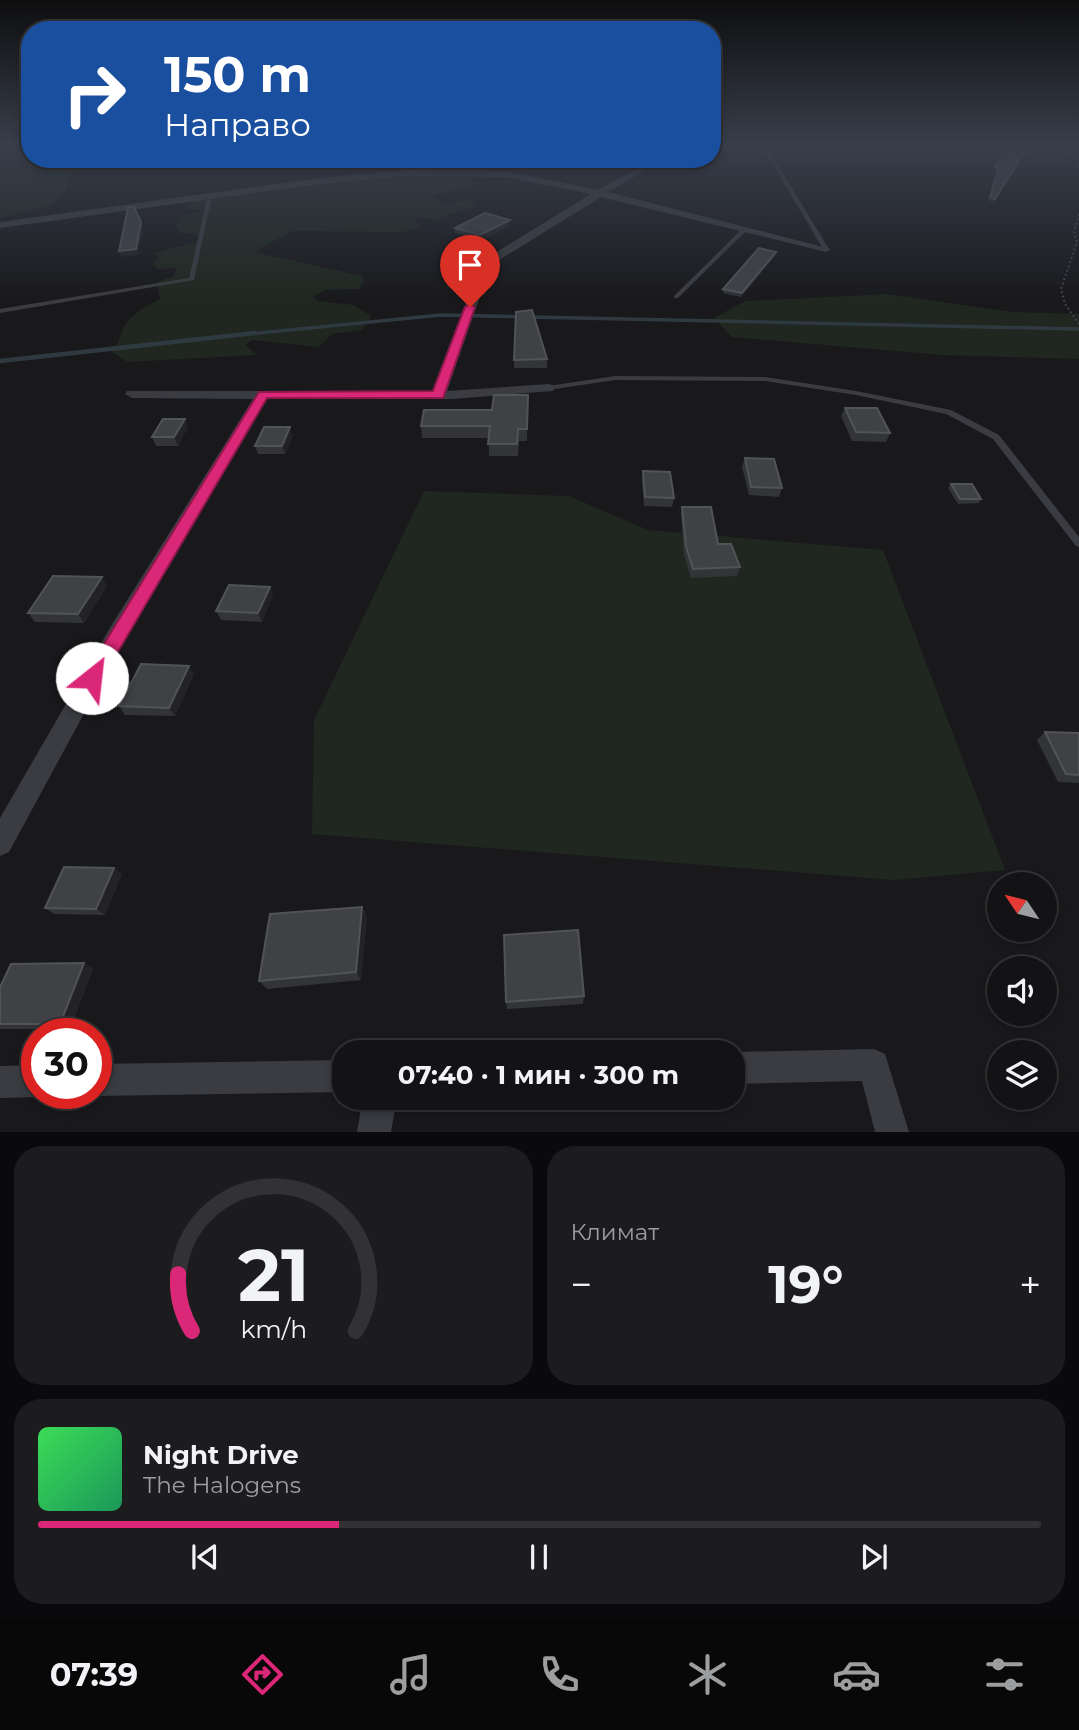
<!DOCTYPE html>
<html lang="ru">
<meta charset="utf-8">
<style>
:root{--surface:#131315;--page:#1c1c1e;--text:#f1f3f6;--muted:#9d9ea0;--line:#323234;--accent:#db2777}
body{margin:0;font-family:Montserrat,sans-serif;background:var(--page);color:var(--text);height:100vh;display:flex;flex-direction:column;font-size:26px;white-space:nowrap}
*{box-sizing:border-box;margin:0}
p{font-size:23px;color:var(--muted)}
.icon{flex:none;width:38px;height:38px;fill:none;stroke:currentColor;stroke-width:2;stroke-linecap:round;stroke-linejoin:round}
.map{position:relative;height:1132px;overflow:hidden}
.drawer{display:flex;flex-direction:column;gap:14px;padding:14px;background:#0a0a0c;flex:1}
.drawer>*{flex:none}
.top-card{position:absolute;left:21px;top:21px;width:700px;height:147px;border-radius:28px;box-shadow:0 4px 10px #0003,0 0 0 2px var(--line);background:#1a4fa0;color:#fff;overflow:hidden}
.needle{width:46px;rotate:305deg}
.tools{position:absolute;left:987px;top:872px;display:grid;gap:14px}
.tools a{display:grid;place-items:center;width:70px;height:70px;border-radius:50%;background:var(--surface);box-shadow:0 4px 10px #0003,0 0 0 2px var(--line);font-size:35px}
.speed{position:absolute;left:21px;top:1018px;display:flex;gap:14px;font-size:35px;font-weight:700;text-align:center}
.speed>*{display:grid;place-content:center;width:91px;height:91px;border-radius:50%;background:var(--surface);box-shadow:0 4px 10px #0003,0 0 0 2px var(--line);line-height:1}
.speed .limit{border:10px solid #d22;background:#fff;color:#111}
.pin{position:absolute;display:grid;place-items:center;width:60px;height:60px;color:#fff;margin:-72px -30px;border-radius:50% 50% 50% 0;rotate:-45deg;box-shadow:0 0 7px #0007}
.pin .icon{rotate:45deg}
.me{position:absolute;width:77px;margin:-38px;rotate:29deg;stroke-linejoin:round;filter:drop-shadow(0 0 5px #0008)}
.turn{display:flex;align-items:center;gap:24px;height:147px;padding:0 28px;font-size:32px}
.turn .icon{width:91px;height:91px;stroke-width:2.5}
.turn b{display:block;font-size:49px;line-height:60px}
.big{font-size:52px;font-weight:700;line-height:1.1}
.drawer .card{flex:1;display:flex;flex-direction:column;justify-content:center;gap:10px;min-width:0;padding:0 24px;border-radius:28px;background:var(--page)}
.drawer .dial{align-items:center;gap:0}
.dial svg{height:182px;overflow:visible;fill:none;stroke:var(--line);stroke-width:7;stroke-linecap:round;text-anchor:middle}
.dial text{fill:var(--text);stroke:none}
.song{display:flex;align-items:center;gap:21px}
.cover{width:84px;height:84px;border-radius:10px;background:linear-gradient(135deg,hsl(130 70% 55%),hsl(150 70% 35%))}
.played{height:7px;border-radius:4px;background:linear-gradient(90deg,var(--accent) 30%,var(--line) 30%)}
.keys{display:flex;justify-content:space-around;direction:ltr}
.heat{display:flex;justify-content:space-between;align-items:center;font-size:38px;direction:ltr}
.drawer .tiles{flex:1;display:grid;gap:14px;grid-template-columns:1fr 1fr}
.card:last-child{grid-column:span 2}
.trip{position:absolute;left:332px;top:1040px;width:413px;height:70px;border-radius:28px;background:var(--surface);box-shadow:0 4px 10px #0003,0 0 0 2px var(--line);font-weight:700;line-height:70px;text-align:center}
.dock{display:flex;height:112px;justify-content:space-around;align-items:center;background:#080808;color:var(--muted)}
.dock .icon{width:49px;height:49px}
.dock .active{color:var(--accent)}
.dock b{font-size:32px;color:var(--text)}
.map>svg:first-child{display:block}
.green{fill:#1f2720}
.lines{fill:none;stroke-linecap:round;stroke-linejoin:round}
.stream-far1{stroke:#2f3a40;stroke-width:3.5}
.stream{stroke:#2f3a40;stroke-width:4.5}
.path{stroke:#404348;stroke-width:2;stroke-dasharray:2 2.5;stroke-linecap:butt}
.lane{fill:#3a3c41;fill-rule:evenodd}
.street{fill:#3a3c41;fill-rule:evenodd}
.wall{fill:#323437}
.shaded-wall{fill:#232326}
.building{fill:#3f4145;stroke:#505358;stroke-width:2}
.route{fill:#db2777;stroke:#8e194d;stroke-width:2}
</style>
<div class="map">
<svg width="1079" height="1132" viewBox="0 0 1079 1132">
<rect width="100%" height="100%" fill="#19191c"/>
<!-- green -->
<path class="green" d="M0 144H30V159H143L121 168 70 174 64 194 52 205 0 218Z
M406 176H469L473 184 466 189 432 195 443 204 471 200 476 205 434 220 420 217 414 220 419 224V227L403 232 292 231 254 252 362 276 364 282 359 289 325 290 313 297 318 301 354 305 371 316 362 330 332 334 319 347 252 340 245 345 257 355 128 362 112 352C121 342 118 337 124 327 130 315 148 305 160 299L157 282 174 276 176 268 158 269 152 264 158 258 153 253 194 243 201 238 192 233H180L176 226 182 217 203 210 183 209 190 202 306 185Z
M887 294 1012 312 1079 314V359L943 355 732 337 714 318 745 301Z
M424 491 569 496 648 530 883 550 1005 870 894 880 312 834 314 720Z"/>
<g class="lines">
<!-- stream-far1 -->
<path class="stream-far1" d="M238 335 441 315 1079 329"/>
<!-- stream -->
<path class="stream" d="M0 361 255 333"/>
<!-- path -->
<path class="path" d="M1068 144 1079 167
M1079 214 1074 233 1077 242 1061 289 1065 304 1079 324"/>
<!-- lane -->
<path class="lane" d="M761 144H765L829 249 828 250 823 249Z
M210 194 212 195 194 280 0 313V309L189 278 208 195Z
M743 228 748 229 678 298H674V296Z
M615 376 765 377 856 391 951 410 999 435 1079 537V547L1076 546 993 439 946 414 856 395 765 381 615 380 548 390 544 388 548 386Z"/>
<!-- street -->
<path class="street" d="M654 159H665L608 192 831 249 826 252 601 197 491 265 447 391 548 384 553 385 555 388 553 391 452 399H267L125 638 9 852 0 856V818L111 626 253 399 132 398 125 394 127 391H432L482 261 591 194 506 177 406 176 320 184 0 228V222L320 178 406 170 506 171 598 190Z
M874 1049 885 1054 909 1132H875L862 1081 733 1084V1052Z
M345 1060V1092L96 1096 90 1094H96V1064Z
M37 1065V1094H46L37 1097 0 1098V1066Z
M363 1097H397L391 1132H357Z"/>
</g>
<!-- wall -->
<path class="wall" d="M1026 151 993 202 988 200 998 170 994 169 995 166Z
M510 220V225L481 241 455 233V228Z
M776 255 741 297 723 293V289Z
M547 359V368H514V360Z
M528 395 527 441H519L518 456H489V438H422L421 426 492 410Z
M845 408 890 433 886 442 852 441 841 416Z
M188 427 178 446H156L152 437Z
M293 435 285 454H258L255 446Z
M745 458 782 488 779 497 749 495 742 467Z
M643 471 674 498 672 507 644 506 642 480Z
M951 484 981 499 979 503 958 504 948 488Z
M682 507 740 567 737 576 691 578 684 555 681 515Z
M107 586 84 623 35 622 28 613Z
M270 587 273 595 262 622 221 620 216 611Z
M194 674 175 716 125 715 119 706Z
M1045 732 1079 733V783L1058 782 1037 740Z
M114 868 122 874 105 915 54 914 45 908Z
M362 907 367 916 361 980 267 989 259 981Z
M84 963 93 969 70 1029H0V987Z
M584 996 583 1004 507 1009 506 1002Z"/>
<!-- shaded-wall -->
<path class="shaded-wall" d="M510 220V225L481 241 480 235Z
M141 222 143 228 138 255 121 257 119 251Z
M776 252V255L741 297 742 293Z
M185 419 188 427 178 446 174 437Z
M290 427 293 435 285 454 282 446Z
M102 577 107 586 84 623 78 614Z
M270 587 273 595 262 622 258 613Z
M189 666 194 674 175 716 169 708Z
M114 868 122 874 105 915 96 909Z
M362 907 367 916 361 980 356 972Z
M84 963 93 969 70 1029 60 1024Z"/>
<!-- building -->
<path class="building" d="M1012 144H1019L1027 148 995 199 990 197 999 167 995 166Z
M128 207H134L141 222 136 249 119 251Z
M485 213 510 220 480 235 455 228Z
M759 248 776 252 742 293 723 289Z
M532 310 547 359 514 360 516 312Z
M494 395H528L527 429H518L517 444H488L490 426H421L424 410H492Z
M845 408H877L890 433 856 432Z
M163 419H185L174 437H152Z
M264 427H290L282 446H255Z
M745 458 774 459 782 488 751 487Z
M643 471 670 472 674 498 645 497Z
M951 484H972L981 499H960Z
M682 507H711L718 544H731L740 567 693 569 686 546Z
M53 576 102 577 78 614 28 613Z
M229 585 270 587 258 613 216 611Z
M141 664 189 666 169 708 119 706Z
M1045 732 1079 733V775L1066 774Z
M64 867 114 868 96 909 45 908Z
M362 907 356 972 259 981 270 914Z
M578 930 584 996 506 1002 504 935Z
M84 963 60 1024H0V987L11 964Z"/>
<!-- sky -->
<linearGradient id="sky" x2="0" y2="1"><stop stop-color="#0e0e0f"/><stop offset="0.48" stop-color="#383e4b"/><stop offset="1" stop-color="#383e4b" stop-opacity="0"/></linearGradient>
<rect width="1079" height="302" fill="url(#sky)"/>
<!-- route -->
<path class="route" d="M470 304 475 307 443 398H267L99 684 92 686 86 684 83 678 86 673 259 392 433 391 465 307Z"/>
</svg>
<div class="tools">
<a><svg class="needle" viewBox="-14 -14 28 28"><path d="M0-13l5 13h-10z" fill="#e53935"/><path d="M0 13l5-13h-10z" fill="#9d9ea0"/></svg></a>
<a><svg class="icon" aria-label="sound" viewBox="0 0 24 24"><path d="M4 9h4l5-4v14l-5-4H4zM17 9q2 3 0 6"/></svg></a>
<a><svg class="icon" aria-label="layers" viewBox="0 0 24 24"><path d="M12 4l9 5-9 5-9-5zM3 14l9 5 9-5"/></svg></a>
</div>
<div class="speed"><div class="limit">30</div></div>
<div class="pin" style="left:470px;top:307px;background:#d93025"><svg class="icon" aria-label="arrive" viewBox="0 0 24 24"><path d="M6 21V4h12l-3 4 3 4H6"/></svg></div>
<svg class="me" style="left:92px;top:678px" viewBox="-20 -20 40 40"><circle r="19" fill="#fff"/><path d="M0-13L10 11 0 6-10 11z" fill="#db2777"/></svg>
<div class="trip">07:40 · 1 мин · 300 m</div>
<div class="top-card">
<div class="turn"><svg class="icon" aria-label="right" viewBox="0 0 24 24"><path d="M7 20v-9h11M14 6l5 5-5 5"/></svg><div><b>150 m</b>Направо</div></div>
</div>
</div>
<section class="drawer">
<div class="tiles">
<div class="card dial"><svg viewBox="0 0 100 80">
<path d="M14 69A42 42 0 1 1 86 69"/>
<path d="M14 69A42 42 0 0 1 8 44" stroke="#db2777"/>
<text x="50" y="56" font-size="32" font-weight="700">21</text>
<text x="50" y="72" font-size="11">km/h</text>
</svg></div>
<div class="card"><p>Климат</p>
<div class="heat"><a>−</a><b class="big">19°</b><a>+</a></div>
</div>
<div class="card">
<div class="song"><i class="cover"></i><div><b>Night Drive</b><p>The Halogens</p></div></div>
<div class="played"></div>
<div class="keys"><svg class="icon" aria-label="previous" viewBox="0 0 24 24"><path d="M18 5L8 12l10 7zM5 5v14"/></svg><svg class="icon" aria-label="pause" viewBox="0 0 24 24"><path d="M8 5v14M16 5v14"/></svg><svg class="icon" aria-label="next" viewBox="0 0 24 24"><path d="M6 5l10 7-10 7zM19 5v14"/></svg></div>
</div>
</div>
</section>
<nav class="dock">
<b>07:39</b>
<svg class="icon active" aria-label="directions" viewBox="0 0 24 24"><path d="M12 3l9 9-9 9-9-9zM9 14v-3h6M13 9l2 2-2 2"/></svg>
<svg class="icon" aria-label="music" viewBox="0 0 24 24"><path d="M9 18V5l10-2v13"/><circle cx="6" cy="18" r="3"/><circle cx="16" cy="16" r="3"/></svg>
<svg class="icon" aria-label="phone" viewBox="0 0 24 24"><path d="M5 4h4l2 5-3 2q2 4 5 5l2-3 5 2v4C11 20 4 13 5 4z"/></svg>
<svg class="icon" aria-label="climate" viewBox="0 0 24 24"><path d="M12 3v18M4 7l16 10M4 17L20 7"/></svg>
<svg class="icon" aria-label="car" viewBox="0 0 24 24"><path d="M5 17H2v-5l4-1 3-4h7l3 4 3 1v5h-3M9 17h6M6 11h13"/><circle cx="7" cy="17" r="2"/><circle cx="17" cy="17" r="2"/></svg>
<svg class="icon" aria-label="filters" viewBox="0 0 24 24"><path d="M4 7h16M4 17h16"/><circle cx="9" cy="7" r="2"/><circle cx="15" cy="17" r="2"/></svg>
</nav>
